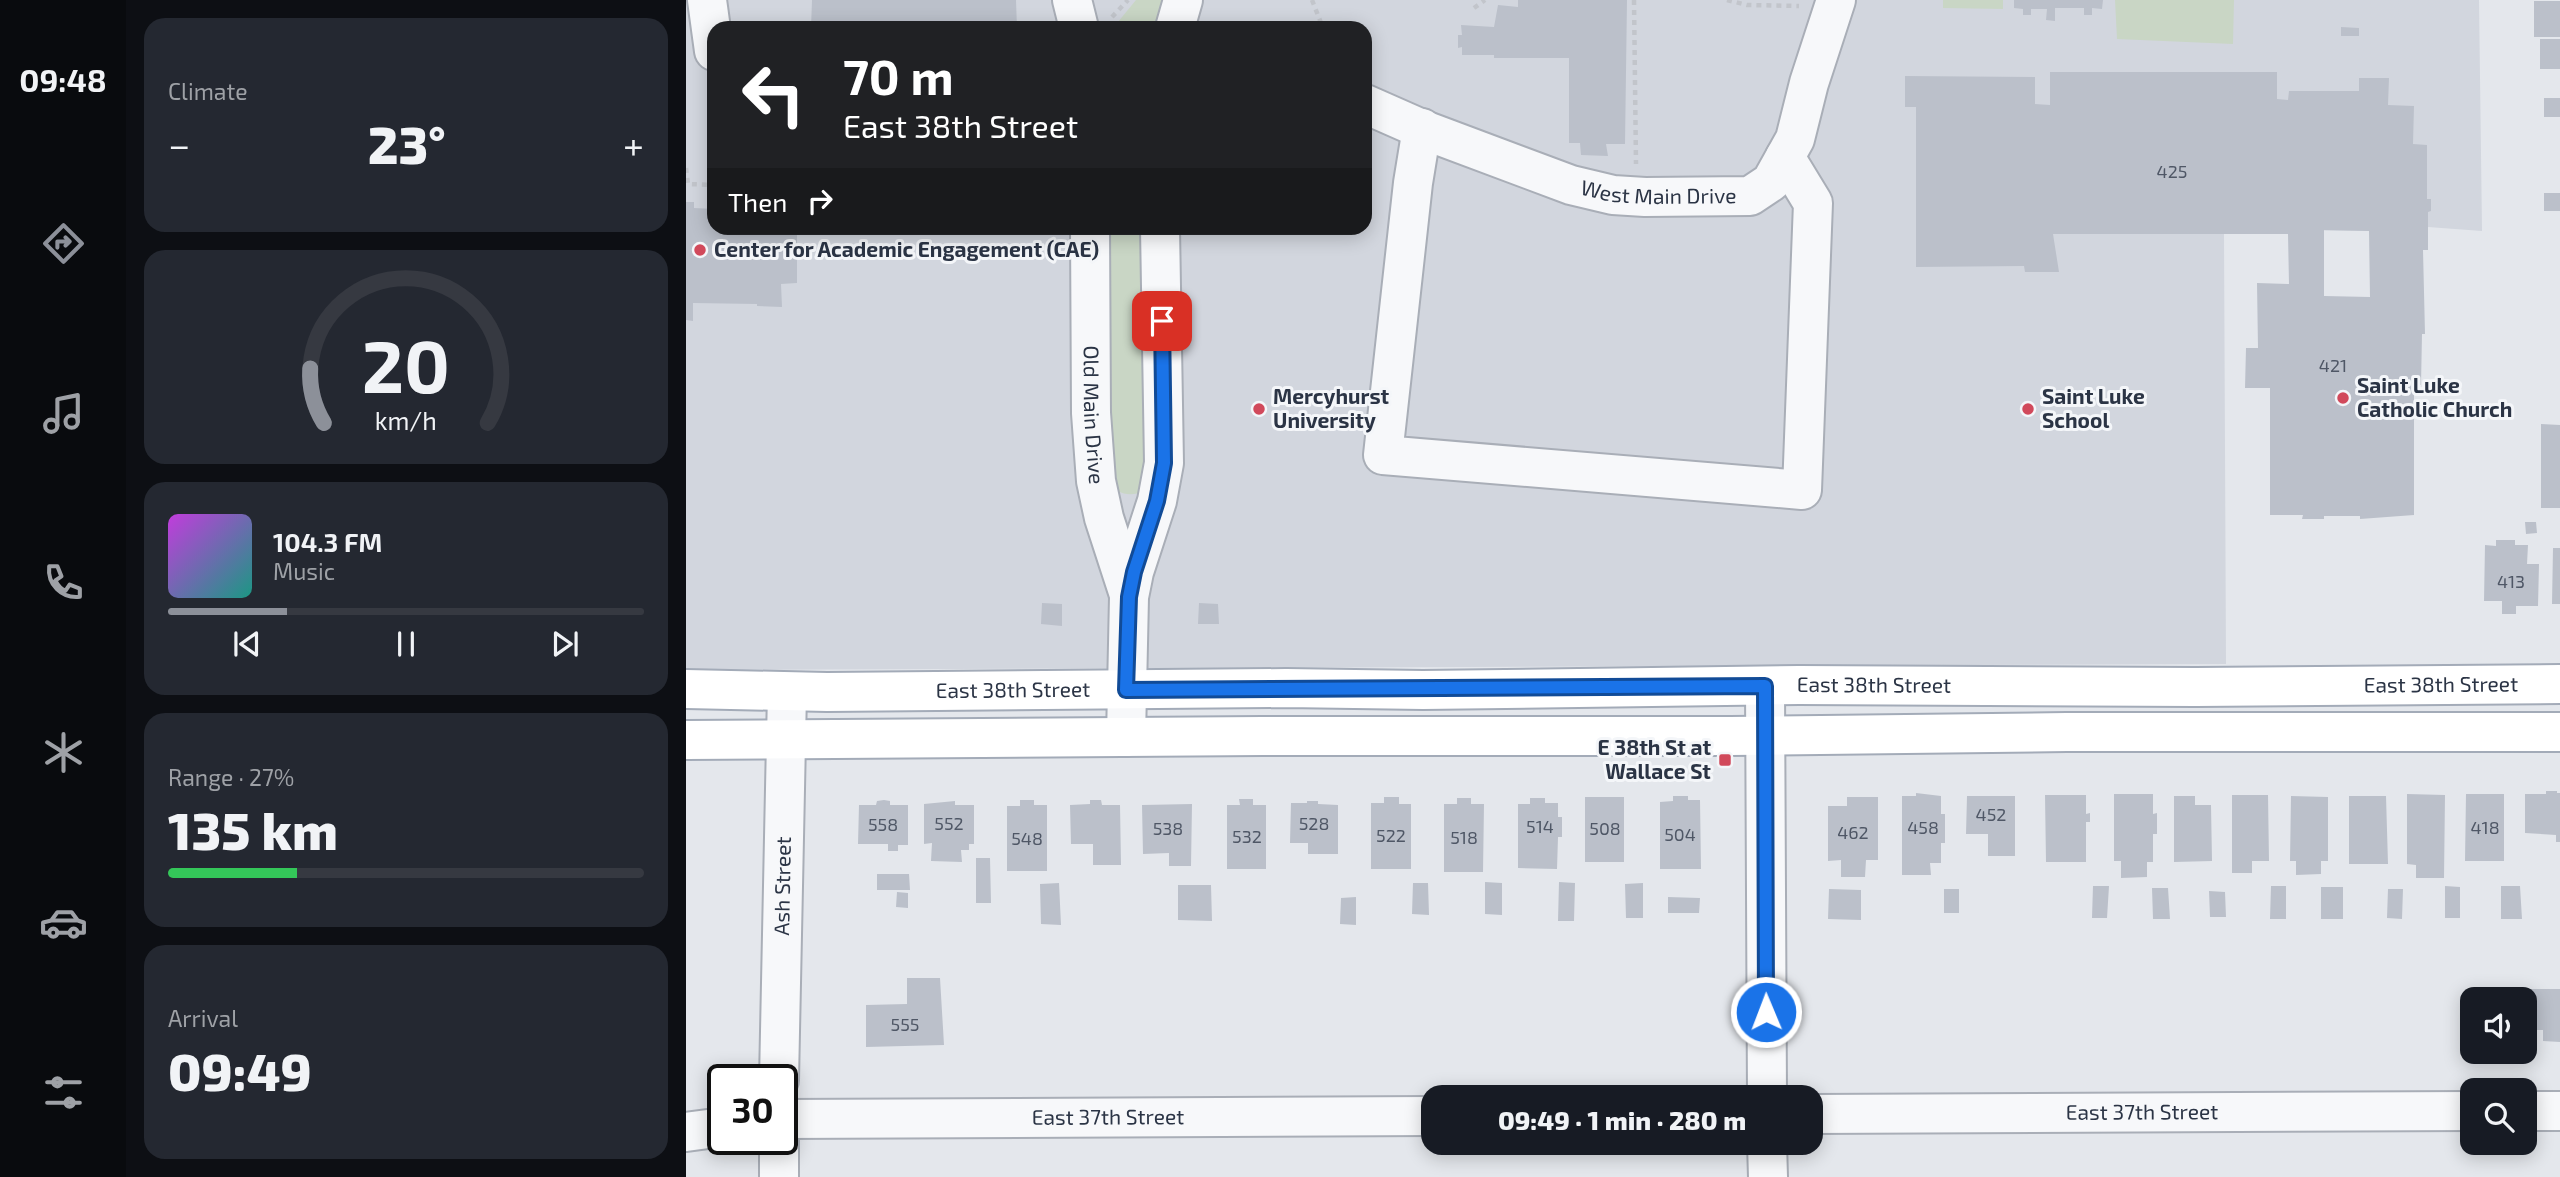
<!DOCTYPE html>
<meta charset="utf-8">
<style>
:root{--surface:#171b24;--page:#242831;--text:#f1f3f6;--muted:#9ea1a6;--line:#363941;--accent:#8c9099}
body{margin:0;font-family:"Exo 2",sans-serif;background:var(--page);color:var(--text);height:100vh;display:flex;flex-direction:column;font-size:26px;white-space:nowrap}
*{box-sizing:border-box;margin:0}
p{font-size:23px;color:var(--muted)}
.icon{flex:none;width:38px;height:38px;fill:none;stroke:currentColor;stroke-width:2;stroke-linecap:round;stroke-linejoin:round}
.map{position:relative;flex:1;overflow:hidden}
.details{display:flex;flex-direction:column;gap:18px;padding:18px;background:#0d0f14;width:560px}
.details>*{flex:none}
.hud{position:absolute;left:21px;top:21px;width:665px;height:214px;border-radius:21px;box-shadow:0 4px 18px #0003;background:#202124;color:#fff;overflow:hidden}
.controls{position:absolute;left:1774px;top:987px;display:grid;gap:14px}
.controls a{display:grid;place-items:center;width:77px;height:77px;border-radius:14px;background:var(--surface);box-shadow:0 4px 18px #0003;font-size:35px}
.speed{position:absolute;left:21px;top:1064px;display:flex;gap:14px;font-size:35px;font-weight:700;text-align:center}
.speed>*{display:grid;place-content:center;width:91px;height:91px;border-radius:50%;background:var(--surface);box-shadow:0 4px 18px #0003;line-height:1}
.speed .limit{border:4px solid #111;border-radius:10px;background:#fff;color:#111}
.pin{position:absolute;display:grid;place-items:center;width:60px;height:60px;color:#fff;margin:-30px;border-radius:14px;box-shadow:0 4px 10px #0006}
.me{position:absolute;width:77px;margin:-38px;rotate:359deg;stroke-linejoin:round;filter:drop-shadow(0 0 5px #0008)}
.turn{display:flex;align-items:center;gap:24px;height:147px;padding:0 21px;font-size:32px}
.turn .icon{width:91px;height:91px;stroke-width:2.5}
.turn b{display:block;font-size:49px;line-height:60px}
.then{display:flex;align-items:center;height:66px;padding:0 21px;background:#0003;gap:14px;font-size:26px}
.big{font-size:52px;font-weight:800;line-height:1.1}
.details .widget{flex:1;display:flex;flex-direction:column;justify-content:center;gap:10px;min-width:0;padding:0 24px;border-radius:21px;background:var(--page)}
.details .dial{align-items:center;gap:0}
.dial svg{height:182px;overflow:visible;fill:none;stroke:var(--line);stroke-width:7;stroke-linecap:round;text-anchor:middle}
.dial text{fill:var(--text);stroke:none}
.song{display:flex;align-items:center;gap:21px}
.cover{width:84px;height:84px;border-radius:10px;background:linear-gradient(135deg,hsl(290 70% 55%),hsl(170 70% 35%))}
.played{height:7px;border-radius:4px;background:linear-gradient(90deg,var(--accent) 25%,var(--line) 25%)}
.keys{display:flex;justify-content:space-around;direction:ltr}
.heat{display:flex;justify-content:space-between;align-items:center;font-size:38px;direction:ltr}
.charge{height:10px;border-radius:5px;background:linear-gradient(90deg,#34c759 27%,var(--line) 0)}
.trip{position:absolute;left:735px;top:1085px;width:402px;height:70px;border-radius:21px;background:var(--surface);box-shadow:0 4px 18px #0003;font-weight:800;line-height:70px;text-align:center}
main{display:flex;flex:1;min-height:0}
.tab-bar{display:flex;flex-direction:column;width:126px;justify-content:space-around;align-items:center;background:#090b0e;color:var(--muted)}
.tab-bar .icon{width:49px;height:49px}
.tab-bar .active{color:var(--accent)}
.tab-bar b{font-size:32px;color:var(--text)}
.map>svg:first-child{display:block}
.built{fill:#d2d6de;fill-rule:evenodd}
.green{fill:#c9d6c5}
.building{fill:#bbc0ca;fill-rule:evenodd}
.lines{fill:none;stroke-linecap:round;stroke-linejoin:round}
.minor-casing{stroke:#a9aeb7;stroke-width:42}
.major-casing{stroke:#a3abb8;stroke-width:42}
.path{stroke:#c2c5cb;stroke-width:4.5;stroke-dasharray:5 5;stroke-linecap:butt}
.minor{stroke:#f7f8fa;stroke-width:38}
.major{stroke:#fff;stroke-width:38}
.route-casing{stroke:#114b97;stroke-width:18}
.route{stroke:#1a73e8;stroke-width:12}
.poi-dot{fill:#d1495b;stroke:#f4f6f9;stroke-width:2.5}
.labels{text-anchor:middle;stroke-width:6;stroke-linejoin:round;paint-order:stroke}
.number-label{font-size:18px;fill:#4f5766}
.street-label{font-size:21px;fill:#2b3445;stroke:#f4f6f9}
.poi-label{font-size:21px;font-weight:bold;fill:#2b3445;stroke:#f4f6f9;text-anchor:start}
</style>
<main>
<nav class="tab-bar">
<b>09:48</b>
<svg class="icon active" aria-label="directions" viewBox="0 0 24 24"><path d="M12 3l9 9-9 9-9-9zM9 14v-3h6M13 9l2 2-2 2"/></svg>
<svg class="icon" aria-label="music" viewBox="0 0 24 24"><path d="M9 18V5l10-2v13"/><circle cx="6" cy="18" r="3"/><circle cx="16" cy="16" r="3"/></svg>
<svg class="icon" aria-label="phone" viewBox="0 0 24 24"><path d="M5 4h4l2 5-3 2q2 4 5 5l2-3 5 2v4C11 20 4 13 5 4z"/></svg>
<svg class="icon" aria-label="climate" viewBox="0 0 24 24"><path d="M12 3v18M4 7l16 10M4 17L20 7"/></svg>
<svg class="icon" aria-label="car" viewBox="0 0 24 24"><path d="M5 17H2v-5l4-1 3-4h7l3 4 3 1v5h-3M9 17h6M6 11h13"/><circle cx="7" cy="17" r="2"/><circle cx="17" cy="17" r="2"/></svg>
<svg class="icon" aria-label="filters" viewBox="0 0 24 24"><path d="M4 7h16M4 17h16"/><circle cx="9" cy="7" r="2"/><circle cx="15" cy="17" r="2"/></svg>
</nav>
<section class="details">
<div class="widget"><p>Climate</p>
<div class="heat"><a>−</a><b class="big">23°</b><a>+</a></div>
</div>
<div class="widget dial"><svg viewBox="0 0 100 80">
<path d="M14 69A42 42 0 1 1 86 69"/>
<path d="M14 69A42 42 0 0 1 8 45" stroke="#8c9099"/>
<text x="50" y="56" font-size="32" font-weight="700">20</text>
<text x="50" y="72" font-size="11">km/h</text>
</svg></div>
<div class="widget">
<div class="song"><i class="cover"></i><div><b>104.3 FM</b><p>Music</p></div></div>
<div class="played"></div>
<div class="keys"><svg class="icon" aria-label="previous" viewBox="0 0 24 24"><path d="M18 5L8 12l10 7zM5 5v14"/></svg><svg class="icon" aria-label="pause" viewBox="0 0 24 24"><path d="M8 5v14M16 5v14"/></svg><svg class="icon" aria-label="next" viewBox="0 0 24 24"><path d="M6 5l10 7-10 7zM19 5v14"/></svg></div>
</div>
<div class="widget"><p>Range · 27%</p><b class="big">135 km</b><div class="charge"></div></div>
<div class="widget"><p>Arrival</p><b class="big">09:49</b></div>
</section>
<div class="map">
<svg width="1874" height="1177" viewBox="0 0 1874 1177">
<rect width="100%" height="100%" fill="#e4e7ec"/>
<!-- built -->
<path class="built" d="M0 0H1793L1796 231 1742 227 1683 226V231L1603 230 1602 234H1538L1540 664 0 670ZM28 28H679V228H28Z"/>
<!-- green -->
<path class="green" d="M450 0H485L478 28H427Z
M1257 0H1317V9L1257 8Z
M1429 0H1548L1547 44 1431 39Z
M416 228H465L459 491C443 497 433 495 421 482Z"/>
<!-- building -->
<path class="building" d="M126 0H330L331 28H125Z
M832 0H941L939 144H920L922 156 895 155 894 143H883V58H808V55H776V47L772 48V35H776L775 25 808 27 812 5 832 7Z
M1328 0H1417L1416 9 1406 8V15H1398V8H1369V21L1360 20 1361 9H1345V15H1337V9L1328 8Z
M1848 1H1874V37H1848Z
M1655 27 1673 28V36H1655Z
M1854 39H1874V69H1854Z
M1364 72H1591V99L1602 100 1603 91H1673V78H1703L1702 105 1728 106 1727 144 1741 145V199H1745V211L1742 212V250H1737L1739 334H1736L1735 385 1728 384V515L1674 519V516H1638V519H1616L1617 515H1584V388H1559L1560 348H1572L1571 283 1603 284 1602 234H1367L1373 272H1339L1338 266 1230 267V107H1219V76L1349 77V104L1364 105ZM1638 230 1683 231 1684 297 1638 296Z
M1858 98H1874V117H1858Z
M1858 193H1874V211H1858Z
M0 202H8V208L28 209V228H111V283L95 284 96 307 71 306V304L7 303V321L0 320Z
M1855 424 1874 425V508H1855Z
M1839 522H1850L1851 533 1840 534Z
M1810 540H1829V545H1842L1841 564H1853L1852 606H1830V614H1816V601H1798L1799 545 1810 546Z
M1867 548H1874V604H1866Z
M356 603 376 604V626L355 624Z
M513 603 532 604 533 624H512Z
M1860 791H1871V793H1874V842H1870V835L1839 833V794H1860Z
M1230 793 1255 796V814H1259V843H1255V863H1244L1245 875H1216V796H1230Z
M1428 794H1467V814L1471 813V834H1467V862H1461V877L1435 878V861H1428Z
M1721 794 1759 795 1758 878H1730V865L1721 864Z
M1780 794H1818V861H1779Z
M1359 795H1400V814L1404 813V822H1400V862H1360Z
M1546 795H1582L1583 861H1566V873H1546Z
M987 796H1002V800H1014L1015 869H974V802L987 801Z
M1281 796H1329V856H1302V834H1280Z
M1488 796H1509V805H1525L1526 861 1488 862Z
M1605 796 1642 797V861H1635V874L1610 875V861H1604Z
M1663 796H1700L1702 864H1663Z
M698 797H713V804H725V869H685V803H698Z
M899 797H938V862H899Z
M1161 797H1192V860H1180L1179 877H1155V860L1142 861V806H1161Z
M771 798H785V804H798L797 872H758V804H771Z
M844 798H859V803H872V817H876V837H872L871 869 832 868V804H844Z
M553 799H567V805H580V869H541V805H554Z
M198 800 204 801V805H222V845H212V851H202V844H172L173 805H190L191 801Z
M334 800H348V805H361V871H321V806H334Z
M404 800H415L416 805H434L435 865H407V844H385L384 805 404 804Z
M269 801V805H288V844H283V850H275L276 862 245 861 246 843 238 844V804Z
M621 801H632V804L652 805V854H622V843H604L605 803H621Z
M506 804 505 866H483V853L457 854 456 805Z
M290 858H304L305 903H290Z
M191 874H223L224 890H191Z
M799 882 816 883V915L799 914Z
M873 882 889 883 888 921H872Z
M373 883 375 925 355 924 354 884Z
M727 883H742L743 915 726 914Z
M957 883V918H940L939 884Z
M492 885H525L526 921 492 920Z
M1407 886H1423L1421 918H1406Z
M1585 886H1600V919H1584Z
M1759 886 1774 887V918H1759Z
M1815 886H1834L1836 919H1815Z
M1635 887H1657V919H1635Z
M1466 888H1482L1484 919H1467Z
M1143 889 1175 890V920L1142 919Z
M1258 889H1273V913H1258Z
M1702 889H1717L1716 919 1701 918Z
M1523 891 1539 892 1540 917H1524Z
M211 892 222 893V908L210 907Z
M670 897V925L654 924 655 898Z
M982 897 1014 898 1013 913H982Z
M221 978H254L258 1045 180 1047V1005L221 1004Z
M1837 989H1874V1042L1857 1041V1030H1839V999H1837Z"/>
<g class="lines">
<defs>
<g id="minor">
<path d="M21 0 28 51"/>
<path d="M386 0 393 28"/>
<path d="M489 28 497 0"/>
<path id="s1" d="M679 104 738 130 885 185 927 195 959 197 1064 196 1085 182 1109 139 1123 83 1150 0"/>
<path d="M736 128 727 183 697 455 1116 490 1127 203 1099 157"/>
<path id="s2" d="M404 228 405 413 410 481 418 518 443 595"/>
<path d="M1079 686 1081 1097"/>
<path d="M440 737 443 597 448 572 471 501 478 463 474 228"/>
<path id="s3" d="M93 1080 101 692"/>
<path d="M1839 1111H1874"/>
<path id="s4" d="M1125 1114 1787 1111"/>
<path id="s5" d="M96 1119 747 1116"/>
<path d="M0 1132 37 1127"/>
<path d="M93 1139V1177"/>
<path d="M1081 1143 1082 1177"/>
</g>
<g id="major">
<path id="s6" d="M0 689 141 692 600 688 737 690 1113 685 1510 687 1874 684"/>
<path d="M0 740 577 736H1044L1381 732H1874"/>
</g>
</defs>
<!-- minor casing -->
<use href="#minor" class="minor-casing"/>
<!-- major casing -->
<use href="#major" class="major-casing"/>
<!-- path -->
<path class="path" d="M626 0 637 28
M948 0 950 164
M1041 0 1061 5 1113 6
M788 8 799 0
M426 17 442 0
M0 168 2 184 28 185"/>
<!-- minor -->
<use href="#minor" class="minor"/>
<!-- major -->
<use href="#major" class="major"/>
</g>
<g class="lines">
<defs>
<path id="route" d="M476 321 478 463 471 501 448 572 443 597 440 690 1079 686 1080 1012"/>
</defs>
<!-- route casing -->
<use href="#route" class="route-casing"/>
<!-- route -->
<use href="#route" class="route"/>
</g>
<!-- markers -->
<g class="poi-dot">
<circle cx="14" cy="250" r="7"/>
<circle cx="1657" cy="398" r="7"/>
<circle cx="573" cy="409" r="7"/>
<circle cx="1342" cy="409" r="7"/>
<rect x="1032" y="753" width="14" height="14" rx="3.5"/>
</g>
<g class="labels">
<!-- number labels -->
<g class="number-label">
<text x="1486" y="178">425</text>
<text x="1647" y="372">421</text>
<text x="1825" y="588">413</text>
<text x="1305" y="821">452</text>
<text x="263" y="830">552</text>
<text x="628" y="830">528</text>
<text x="197" y="831">558</text>
<text x="854" y="833">514</text>
<text x="1237" y="834">458</text>
<text x="1799" y="834">418</text>
<text x="482" y="835">538</text>
<text x="919" y="835">508</text>
<text x="1167" y="839">462</text>
<text x="994" y="841">504</text>
<text x="705" y="842">522</text>
<text x="561" y="843">532</text>
<text x="778" y="844">518</text>
<text x="341" y="845">548</text>
<text x="219" y="1031">555</text>
</g>
<!-- street labels -->
<g class="street-label">
<text dy="7" stroke="none"><textPath href="#s1" startOffset="310">West Main Drive</textPath></text>
<text dy="7" stroke="none"><textPath href="#s2" startOffset="187">Old Main Drive</textPath></text>
<text dy="7" stroke="none"><textPath href="#s6" startOffset="1188">East 38th Street</textPath></text>
<text dy="7" stroke="none"><textPath href="#s6" startOffset="1755">East 38th Street</textPath></text>
<text dy="7" stroke="none"><textPath href="#s6" startOffset="327">East 38th Street</textPath></text>
<text dy="7" stroke="none"><textPath href="#s3" startOffset="194">Ash Street</textPath></text>
<text dy="7" stroke="none"><textPath href="#s4" startOffset="331">East 37th Street</textPath></text>
<text dy="7" stroke="none"><textPath href="#s5" startOffset="326">East 37th Street</textPath></text>
</g>
<!-- poi labels -->
<g class="poi-label">
<text x="28" y="257">Center for Academic Engagement (CAE)</text>
<text x="1671" y="393">Saint Luke<tspan x="1671" dy="24">Catholic Church</tspan></text>
<text x="587" y="404">Mercyhurst<tspan x="587" dy="24">University</tspan></text>
<text x="1356" y="404">Saint Luke<tspan x="1356" dy="24">School</tspan></text>
<text x="1025" y="755" text-anchor="end">E 38th St at<tspan x="1025" dy="24">Wallace St</tspan></text>
</g>
</g>
</svg>
<div class="controls">
<a><svg class="icon" aria-label="sound" viewBox="0 0 24 24"><path d="M4 9h4l5-4v14l-5-4H4zM17 9q2 3 0 6"/></svg></a>
<a><svg class="icon" aria-label="search" viewBox="0 0 24 24"><circle cx="10" cy="10" r="6"/><path d="M15 15l6 6"/></svg></a>
</div>
<div class="speed"><div class="limit">30</div></div>
<div class="pin" style="left:476px;top:321px;background:#d93025"><svg class="icon" aria-label="arrive" viewBox="0 0 24 24"><path d="M6 21V4h12l-3 4 3 4H6"/></svg></div>
<svg class="me" style="left:1080px;top:1012px" viewBox="-20 -20 40 40"><circle r="17" fill="#1a73e8" stroke="#fff" stroke-width="3"/><path d="M0-11L8 9 0 5-8 9z" fill="#fff"/></svg>
<div class="trip">09:49 · 1 min · 280 m</div>
<div class="hud">
<div class="turn"><svg class="icon" aria-label="left" viewBox="0 0 24 24"><path d="M17 20v-9H6M10 6l-5 5 5 5"/></svg><div><b>70 m</b>East 38th Street</div></div>
<div class="then">Then<svg class="icon" aria-label="right" viewBox="0 0 24 24"><path d="M7 20v-9h11M14 6l5 5-5 5"/></svg></div>
</div>
</div>
</main>
